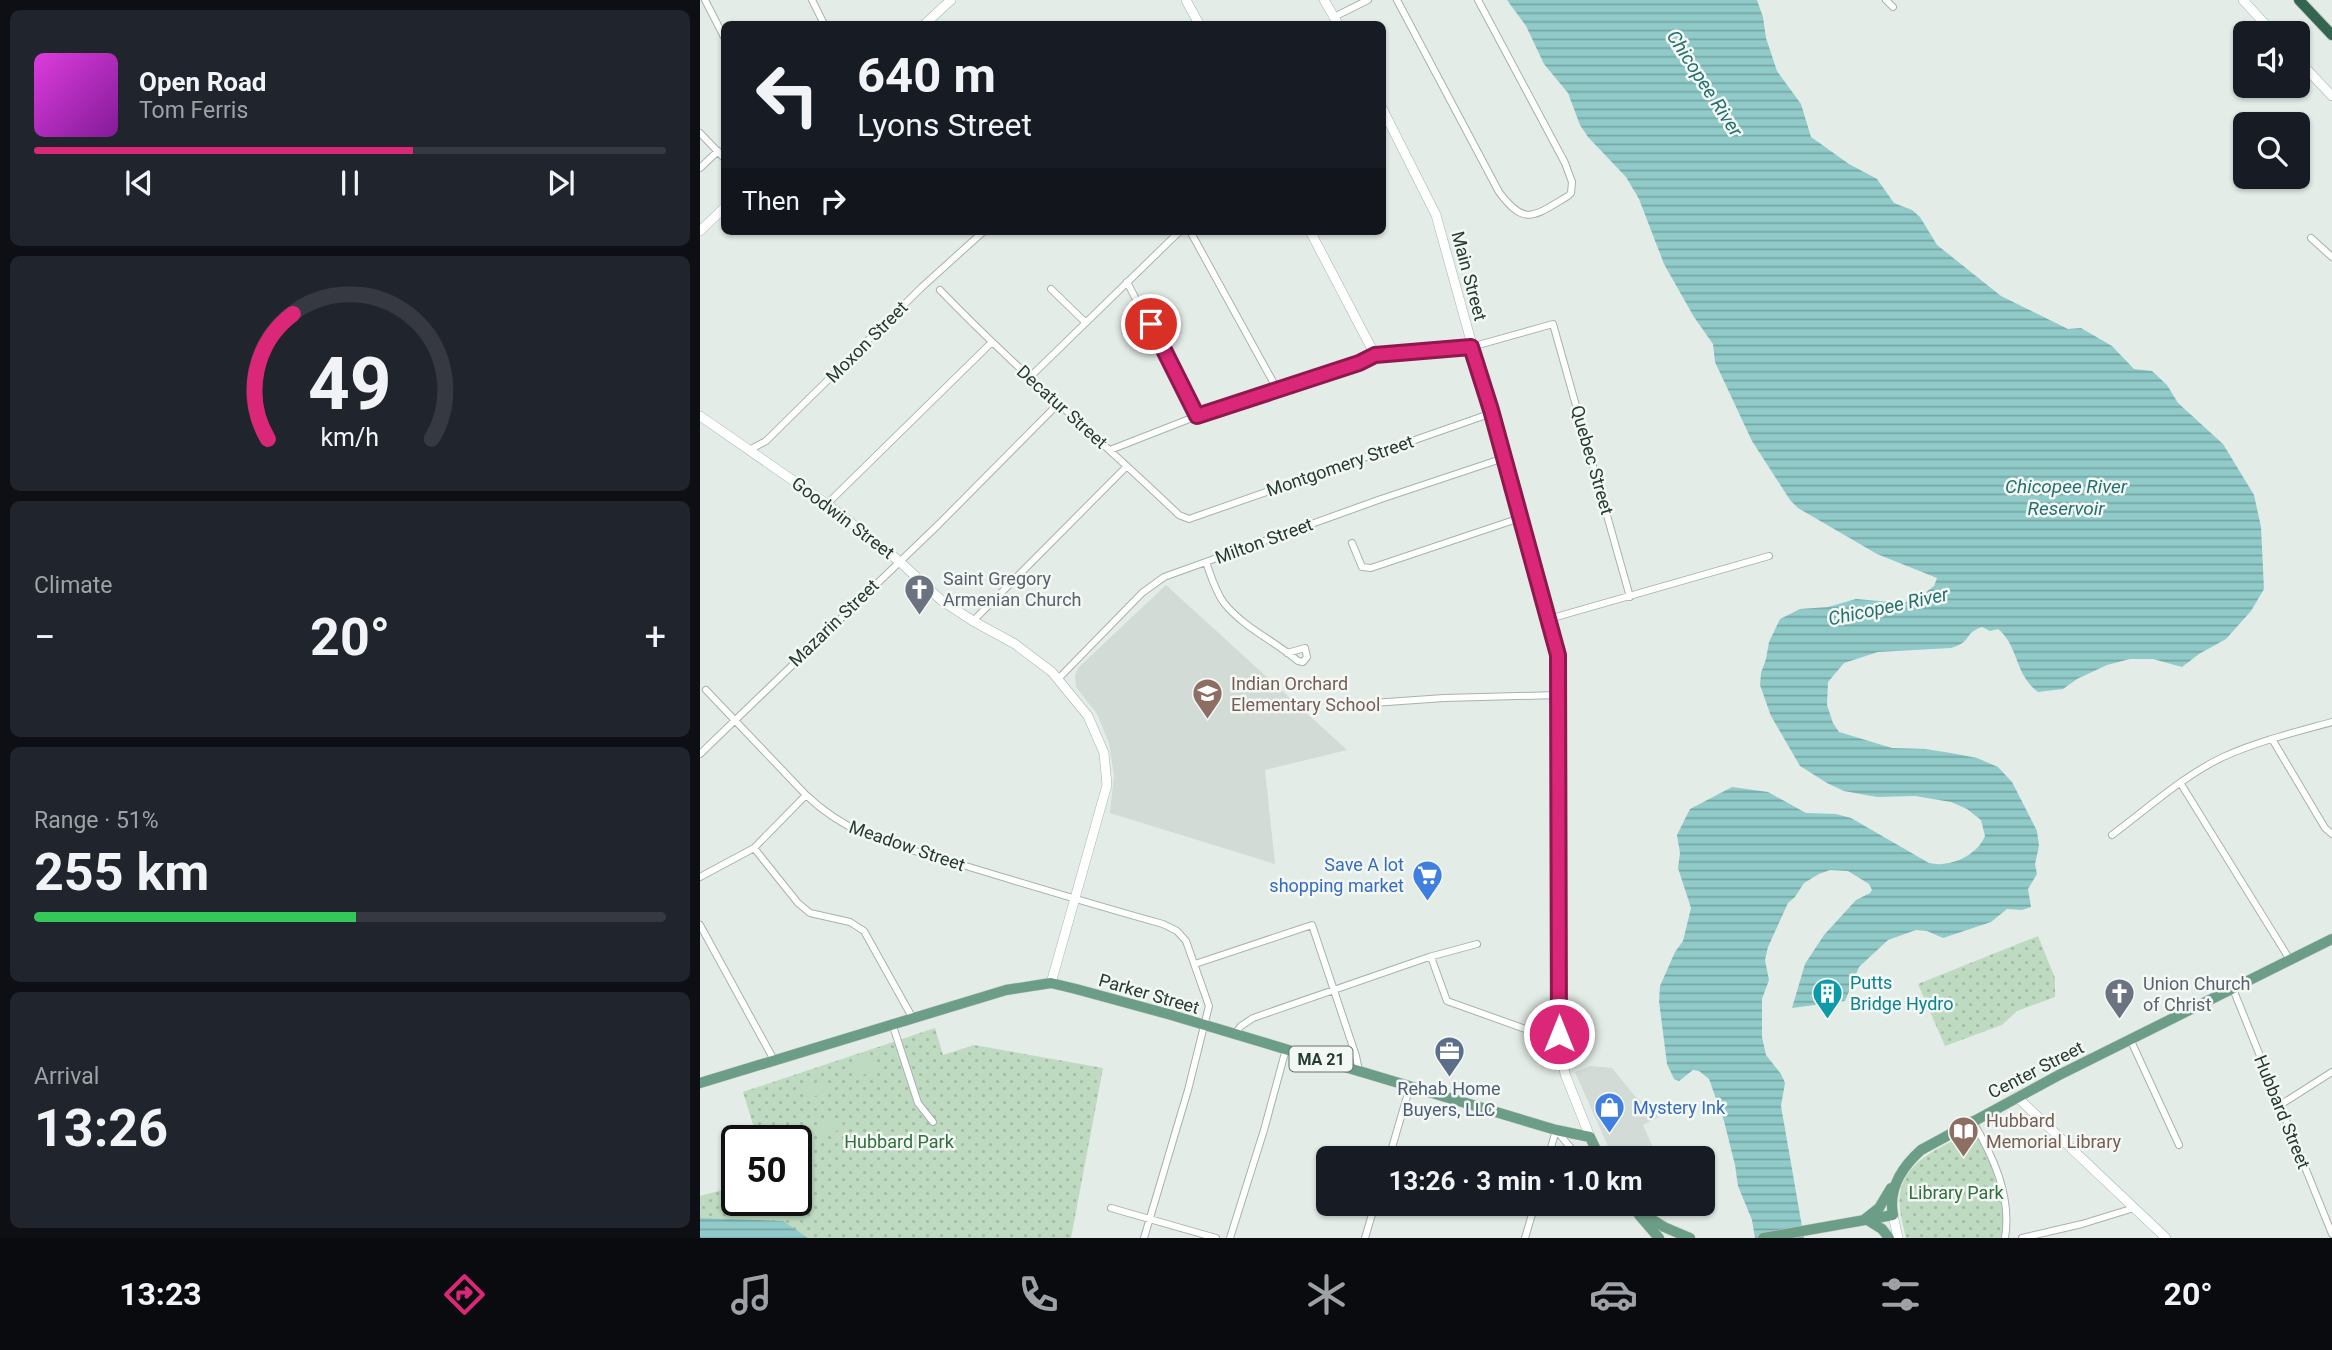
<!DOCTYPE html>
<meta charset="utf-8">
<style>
:root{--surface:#171b24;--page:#20242c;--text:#f1f3f6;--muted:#9ea1a6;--line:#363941;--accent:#db2777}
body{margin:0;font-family:Roboto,sans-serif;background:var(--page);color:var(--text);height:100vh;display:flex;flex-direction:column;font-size:26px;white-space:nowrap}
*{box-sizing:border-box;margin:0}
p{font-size:23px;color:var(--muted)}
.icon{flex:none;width:38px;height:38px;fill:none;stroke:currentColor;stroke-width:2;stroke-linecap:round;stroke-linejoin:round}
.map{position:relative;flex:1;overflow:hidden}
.drawer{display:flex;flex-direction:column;gap:10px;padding:10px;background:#0d0f14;width:700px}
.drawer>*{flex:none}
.top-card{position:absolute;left:21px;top:21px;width:665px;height:214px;border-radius:10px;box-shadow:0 2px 5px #0004;background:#171b24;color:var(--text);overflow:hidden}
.fabs{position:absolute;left:1533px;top:21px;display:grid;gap:14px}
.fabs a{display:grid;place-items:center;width:77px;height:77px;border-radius:10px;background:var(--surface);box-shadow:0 2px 5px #0004;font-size:35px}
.speed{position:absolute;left:21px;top:1125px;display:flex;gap:14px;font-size:35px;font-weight:700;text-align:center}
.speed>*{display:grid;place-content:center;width:91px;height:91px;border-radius:50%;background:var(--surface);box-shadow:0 2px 5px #0004;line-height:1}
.speed .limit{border:4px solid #111;border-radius:10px;background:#fff;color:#111}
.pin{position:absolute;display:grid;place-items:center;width:60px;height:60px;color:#fff;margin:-30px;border:4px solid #fff;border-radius:50%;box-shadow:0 2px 7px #0007}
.me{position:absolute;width:77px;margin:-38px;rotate:0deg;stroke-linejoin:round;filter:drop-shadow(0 0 5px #0008)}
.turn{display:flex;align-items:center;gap:24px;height:147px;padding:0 21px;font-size:32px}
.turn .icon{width:91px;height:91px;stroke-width:2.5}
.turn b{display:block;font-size:49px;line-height:60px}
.then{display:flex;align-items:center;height:66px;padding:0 21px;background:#0003;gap:14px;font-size:26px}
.big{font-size:52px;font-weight:700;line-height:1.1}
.drawer .card{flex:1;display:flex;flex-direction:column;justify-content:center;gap:10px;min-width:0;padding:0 24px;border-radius:10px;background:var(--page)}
.drawer .dial{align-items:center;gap:0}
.dial svg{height:182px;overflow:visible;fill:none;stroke:var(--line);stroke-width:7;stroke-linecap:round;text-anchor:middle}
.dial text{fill:var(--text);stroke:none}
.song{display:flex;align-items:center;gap:21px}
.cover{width:84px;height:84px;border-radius:10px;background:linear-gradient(135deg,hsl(300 70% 55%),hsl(290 70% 35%))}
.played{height:7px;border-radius:4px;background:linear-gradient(90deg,var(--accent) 60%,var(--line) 60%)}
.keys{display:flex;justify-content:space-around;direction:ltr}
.heat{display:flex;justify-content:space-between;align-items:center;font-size:38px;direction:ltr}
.charge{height:10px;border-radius:5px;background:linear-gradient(90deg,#34c759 51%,var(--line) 0)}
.trip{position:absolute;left:616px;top:1146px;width:399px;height:70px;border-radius:10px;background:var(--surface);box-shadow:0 2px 5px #0004;font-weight:700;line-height:70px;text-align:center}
.tabs{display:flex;height:112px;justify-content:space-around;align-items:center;background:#090b0e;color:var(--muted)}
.tabs .icon{width:49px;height:49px}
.tabs .selected{color:var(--accent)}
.tabs b{font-size:32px;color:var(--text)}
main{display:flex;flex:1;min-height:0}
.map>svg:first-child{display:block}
.built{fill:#d2dbd5}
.park{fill:url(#park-dots)}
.pitch{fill:#bedac0}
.water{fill:url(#water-rules)}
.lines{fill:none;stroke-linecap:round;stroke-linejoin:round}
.street-casing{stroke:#a6b3ac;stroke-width:8}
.secondary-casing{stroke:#a3b6ac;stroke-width:10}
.primary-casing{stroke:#c2c8c5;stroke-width:11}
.highway-casing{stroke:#c2c8c5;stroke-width:12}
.street{stroke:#fff;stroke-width:6}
.secondary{stroke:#fff;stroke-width:9}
.primary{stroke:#6c9d87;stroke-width:10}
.highway{stroke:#336551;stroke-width:10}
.route-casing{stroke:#8e194d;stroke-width:18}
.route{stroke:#db2777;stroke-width:12}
.labels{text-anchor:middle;stroke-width:5;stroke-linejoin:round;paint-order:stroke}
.shield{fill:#f3f8f5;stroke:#63746c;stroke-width:2}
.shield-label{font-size:16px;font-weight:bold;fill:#253b31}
.street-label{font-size:18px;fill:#253b31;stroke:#f3f8f5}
.worship-label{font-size:18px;fill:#5b616d;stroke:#f3f8f5;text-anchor:start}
.education-label{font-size:18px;fill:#785e54;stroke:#f3f8f5;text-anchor:start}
.shop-label{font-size:18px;fill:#366cbe;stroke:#f3f8f5;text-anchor:end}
.culture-label{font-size:18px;fill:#0d838f;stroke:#f3f8f5;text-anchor:start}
.service-label{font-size:18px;fill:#4e5e75;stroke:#f3f8f5}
.park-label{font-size:18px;fill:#336e3e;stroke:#f3f8f5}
.water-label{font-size:19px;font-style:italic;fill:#24716f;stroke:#f3f8f5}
</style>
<main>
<section class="drawer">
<div class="card">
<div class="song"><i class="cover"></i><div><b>Open Road</b><p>Tom Ferris</p></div></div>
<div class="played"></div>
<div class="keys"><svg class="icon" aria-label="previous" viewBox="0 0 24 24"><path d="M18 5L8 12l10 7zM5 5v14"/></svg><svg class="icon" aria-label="pause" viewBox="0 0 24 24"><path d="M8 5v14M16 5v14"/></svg><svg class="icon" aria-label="next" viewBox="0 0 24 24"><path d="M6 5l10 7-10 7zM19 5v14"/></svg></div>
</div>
<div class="card dial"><svg viewBox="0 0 100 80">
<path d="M14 69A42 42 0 1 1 86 69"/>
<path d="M14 69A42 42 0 0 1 25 14" stroke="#db2777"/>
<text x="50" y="56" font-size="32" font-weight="700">49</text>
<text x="50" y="72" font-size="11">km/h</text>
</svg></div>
<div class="card"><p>Climate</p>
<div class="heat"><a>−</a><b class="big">20°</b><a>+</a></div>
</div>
<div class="card"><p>Range · 51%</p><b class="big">255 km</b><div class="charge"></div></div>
<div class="card"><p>Arrival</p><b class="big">13:26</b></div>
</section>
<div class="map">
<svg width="1632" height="1238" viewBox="0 0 1632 1238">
<defs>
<pattern id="park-dots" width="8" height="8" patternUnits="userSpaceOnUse" patternTransform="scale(1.75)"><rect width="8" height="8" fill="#bedac0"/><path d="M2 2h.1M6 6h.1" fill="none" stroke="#a3bca5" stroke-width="1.8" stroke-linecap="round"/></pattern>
<pattern id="water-rules" width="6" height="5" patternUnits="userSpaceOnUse" patternTransform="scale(1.75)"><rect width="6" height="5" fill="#91cbc9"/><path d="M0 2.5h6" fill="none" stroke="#76a6a4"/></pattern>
</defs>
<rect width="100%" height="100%" fill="#e3ece6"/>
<!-- built -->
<path class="built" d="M466 585 647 750 565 770 575 864 410 813 414 775 409 743 397 714 376 687 375 675 379 667Z
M890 1066 912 1068 934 1095 959 1117 943 1125 954 1150 942 1158H914L911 1153 875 1072Z"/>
<!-- park -->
<path class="park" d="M1338 936 1355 978V997L1317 1011 1302 1025 1245 1046 1218 984Z
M235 1028 243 1055 274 1045 403 1068 371 1238H68L0 1235V1196L37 1186V1200H96V1141H58L43 1092Z
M1277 1129C1295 1169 1308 1193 1305 1238H1206C1203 1224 1198 1208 1200 1194 1205 1158 1249 1144 1277 1129Z"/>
<!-- pitch -->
<path class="pitch" d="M172 1055 178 1069 155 1078 149 1064Z
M127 1079 131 1091 106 1099 102 1088Z
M140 1117 144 1128 119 1137 116 1126Z"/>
<!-- water -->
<path class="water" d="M807 0H1057L1063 17 1066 38 1077 71 1101 104 1111 137 1149 164 1177 179 1194 203 1212 210 1220 217 1237 245 1301 296 1368 329 1381 328 1412 346 1434 369 1452 371 1467 385 1478 403 1523 444 1554 495 1561 527 1564 589 1551 611 1526 639 1499 654 1482 667 1453 659H1430L1407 665 1377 679 1363 689 1338 692C1314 674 1319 646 1298 629L1290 631 1282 627C1263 633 1273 642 1251 648L1178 652 1144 663 1128 682 1127 705 1133 723 1139 732 1192 748 1225 749 1251 753 1277 758 1298 767 1312 782 1337 831 1339 846 1335 864 1337 874 1328 889 1331 907 1322 910 1307 909 1291 922 1243 938 1227 931 1216 930 1188 940 1159 967 1145 1001 1092 1008 1105 964 1124 935 1156 900 1170 893 1172 890 1169 884 1148 871 1130 870 1119 874 1104 883 1095 897 1088 903 1068 947 1065 960 1069 980 1062 999V1037L1066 1055 1081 1074 1085 1083 1081 1106 1104 1238H1055L1052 1220 1038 1186 1035 1165 1024 1121 1009 1079 999 1071 993 1070 979 1081 974 1079 967 1064 959 1001 960 986 975 952 983 941 991 908 978 868 980 853 977 835 990 809 1032 787 1068 792 1106 813 1136 814 1151 818 1229 863C1249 868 1277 856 1285 836L1281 820 1267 809 1251 802 1215 796 1177 797 1144 791 1127 783 1100 766 1071 716 1060 685 1061 673 1066 659 1069 642 1080 619 1100 609 1128 607 1156 599 1203 603 1225 593 1234 586 1237 578 1177 554 1098 508 1090 500 1052 441 1015 362 1013 344 994 317 964 264 939 199 926 177 888 137 880 125 868 93 844 64 826 26Z
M0 1218 83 1221 108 1238H0Z"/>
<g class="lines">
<defs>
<path id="street" d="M5 0 24 37
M112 0 124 24
M697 0 799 192C825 227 834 216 868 196L871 193 872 182 865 163 778 0
M1186 0 1193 7
M634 17 668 0
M0 133 24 158
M0 168 18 151
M490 231 577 389
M1611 238 1632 257
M427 282 497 416
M351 289 385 322
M240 290C316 369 400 439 479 515L489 519 792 413
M771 347 853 324 930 597
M330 377 480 231
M49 450 66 441 222 287 284 231
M410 450 497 416 659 363 675 355
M127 504 291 343
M652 543 662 567 671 568 820 518
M506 562C511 576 515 591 524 603 544 628 575 641 598 661L603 662 607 657 605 648 587 653
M849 619 1069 556
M273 621 426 467
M359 678 442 593 464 577 681 499 804 458
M6 690 106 795C152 839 198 845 256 863 325 884 394 905 463 924L477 931 486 941 509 1006 488 1090 444 1238
M673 703 744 698 859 695
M1572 739 1625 828 1632 834
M0 754 239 524 358 404
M1481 784 1590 960
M1412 835C1447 809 1483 776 1523 757 1558 741 1596 732 1632 722
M54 848 98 903 110 913 150 922 164 931 212 1017
M0 877 54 848 106 795
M0 925 74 1060
M731 957 747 1001 859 1041
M495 964 612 925 656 1056 659 1071
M1533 989 1632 1234
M192 1023 218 1103 233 1122
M534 1035 541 1026 553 1018 729 957 777 944
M1431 1041 1479 1145
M1580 1105 1632 1072
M1272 1120C1293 1156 1312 1196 1305 1238
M856 1130 879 1158
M689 1158 710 1086
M848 1158 856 1130
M411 1208 516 1238
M530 1238 564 1130 586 1049
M665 1238 675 1204
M825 1238 835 1204
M1322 1238 1382 1224 1434 1208"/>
<path id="secondary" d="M486 0 499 24
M624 0 638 24
M1543 0 1573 33
M225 24 251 0
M1598 60 1632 96
M682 108 736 215 858 655 859 1041 865 1074 890 1137
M0 231 24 208
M610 231 675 355 771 347
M0 416 127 504 199 561 241 600 273 621 315 644 352 672 388 716 404 753 407 785 351 983
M1317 1097 1466 1238
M1193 1215 1198 1238"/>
<path id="primary" d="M0 1083 306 990 351 983 376 989 468 1014 856 1130 890 1137 900 1158
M932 1207 964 1227 990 1238
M939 1215 959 1238
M1165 1219 1179 1208 1191 1188
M1166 1219 1182 1229 1189 1238
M1063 1238 1193 1215C1188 1189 1202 1167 1221 1150L1359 1075 1632 939"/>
<path id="highway" d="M1599 0 1632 35"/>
</defs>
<!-- street casing -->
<use href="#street" class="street-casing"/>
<!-- secondary casing -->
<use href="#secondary" class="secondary-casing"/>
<!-- primary casing -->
<use href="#primary" class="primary-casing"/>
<!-- highway casing -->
<use href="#highway" class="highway-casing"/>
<!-- street -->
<use href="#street" class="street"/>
<!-- secondary -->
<use href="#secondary" class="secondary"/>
<!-- primary -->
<use href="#primary" class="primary"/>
<!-- highway -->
<use href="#highway" class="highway"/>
</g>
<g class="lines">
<defs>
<path id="route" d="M451 324 497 416 659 363 675 355 771 347 791 410 858 655 859 1034"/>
</defs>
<!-- route casing -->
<use href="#route" class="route-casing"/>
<!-- route -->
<use href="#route" class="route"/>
</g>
<!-- icons -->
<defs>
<symbol id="church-pin" viewBox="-11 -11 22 30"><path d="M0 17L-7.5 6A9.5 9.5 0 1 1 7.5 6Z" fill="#6b7280" stroke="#f3f8f5"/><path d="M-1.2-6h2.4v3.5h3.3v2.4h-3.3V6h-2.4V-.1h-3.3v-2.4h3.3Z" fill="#fff"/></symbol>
<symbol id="school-pin" viewBox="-11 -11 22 30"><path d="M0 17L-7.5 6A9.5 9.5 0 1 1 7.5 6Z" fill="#8d6e63" stroke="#f3f8f5"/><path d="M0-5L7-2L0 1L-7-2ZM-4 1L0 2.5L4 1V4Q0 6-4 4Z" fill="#fff"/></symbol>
<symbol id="supermarket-pin" viewBox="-11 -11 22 30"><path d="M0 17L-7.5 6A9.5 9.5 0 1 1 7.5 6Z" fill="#3f7fe0" stroke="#f3f8f5"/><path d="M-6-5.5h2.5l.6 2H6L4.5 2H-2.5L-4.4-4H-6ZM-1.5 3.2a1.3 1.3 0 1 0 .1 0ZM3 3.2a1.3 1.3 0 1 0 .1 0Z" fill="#fff"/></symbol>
<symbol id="building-pin" viewBox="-11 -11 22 30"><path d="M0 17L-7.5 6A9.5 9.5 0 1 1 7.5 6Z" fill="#0f9aa8" stroke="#f3f8f5"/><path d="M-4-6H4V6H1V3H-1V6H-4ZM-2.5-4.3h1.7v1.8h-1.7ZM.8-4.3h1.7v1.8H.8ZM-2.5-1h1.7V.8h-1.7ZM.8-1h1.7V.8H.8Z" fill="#fff"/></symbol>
<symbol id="office-pin" viewBox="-11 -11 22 30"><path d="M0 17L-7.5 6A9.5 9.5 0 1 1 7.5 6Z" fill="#5c6f8a" stroke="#f3f8f5"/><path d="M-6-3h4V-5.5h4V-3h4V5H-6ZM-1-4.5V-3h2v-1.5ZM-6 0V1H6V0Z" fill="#fff"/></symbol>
<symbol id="shop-pin" viewBox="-11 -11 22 30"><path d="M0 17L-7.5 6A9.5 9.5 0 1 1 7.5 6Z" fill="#3f7fe0" stroke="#f3f8f5"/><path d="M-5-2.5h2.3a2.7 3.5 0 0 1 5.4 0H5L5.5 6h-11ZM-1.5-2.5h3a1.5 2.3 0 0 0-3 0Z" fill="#fff"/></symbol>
<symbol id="library-pin" viewBox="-11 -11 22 30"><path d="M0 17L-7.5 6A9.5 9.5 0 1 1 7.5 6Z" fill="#8d6e63" stroke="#f3f8f5"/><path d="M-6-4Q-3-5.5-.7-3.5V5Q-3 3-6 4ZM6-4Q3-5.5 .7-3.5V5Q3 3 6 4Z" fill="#fff"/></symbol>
</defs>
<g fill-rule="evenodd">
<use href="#church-pin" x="202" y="572" width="35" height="47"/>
<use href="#school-pin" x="490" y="676" width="35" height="47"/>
<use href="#supermarket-pin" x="710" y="858" width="35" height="47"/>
<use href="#building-pin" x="1110" y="976" width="35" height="47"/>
<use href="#church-pin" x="1402" y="976" width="35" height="47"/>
<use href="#office-pin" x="732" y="1034" width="35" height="47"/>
<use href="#shop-pin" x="892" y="1090" width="35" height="47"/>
<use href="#library-pin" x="1246" y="1114" width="35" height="47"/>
</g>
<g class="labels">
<!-- shield labels -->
<rect class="shield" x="589.5" y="1046.5" width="63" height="25" rx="5"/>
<g class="shield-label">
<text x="621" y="1065">MA 21</text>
</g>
<!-- street labels -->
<g class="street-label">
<text transform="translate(769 276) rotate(75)" y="6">Main Street</text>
<text transform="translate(167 342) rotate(-45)" y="6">Moxon Street</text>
<text transform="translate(362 407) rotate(42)" y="6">Decatur Street</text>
<text transform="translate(892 460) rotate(74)" y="6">Quebec Street</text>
<text transform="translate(640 466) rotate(-19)" y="6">Montgomery Street</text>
<text transform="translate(143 518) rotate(37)" y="6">Goodwin Street</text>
<text transform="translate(564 541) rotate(-20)" y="6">Milton Street</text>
<text transform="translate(134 623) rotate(-44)" y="6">Mazarin Street</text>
<text transform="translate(207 846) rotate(19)" y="6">Meadow Street</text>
<text transform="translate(449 994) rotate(16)" y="6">Parker Street</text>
<text transform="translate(1336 1070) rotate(-27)" y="6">Center Street</text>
<text transform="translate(1582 1112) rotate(68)" y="6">Hubbard Street</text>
</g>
<!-- worship labels -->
<g class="worship-label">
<text x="243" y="585">Saint Gregory<tspan x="243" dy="21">Armenian Church</tspan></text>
<text x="1443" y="990">Union Church<tspan x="1443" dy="21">of Christ</tspan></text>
</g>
<!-- education labels -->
<g class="education-label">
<text x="531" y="690">Indian Orchard<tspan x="531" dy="21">Elementary School</tspan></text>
<text x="1286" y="1127">Hubbard<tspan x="1286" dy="21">Memorial Library</tspan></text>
</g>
<!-- shop labels -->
<g class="shop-label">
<text x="704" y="871">Save A lot<tspan x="704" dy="21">shopping market</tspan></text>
<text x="933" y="1114" text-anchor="start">Mystery Ink</text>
</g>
<!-- culture labels -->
<g class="culture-label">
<text x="1150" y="989">Putts<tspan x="1150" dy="21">Bridge Hydro</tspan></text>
</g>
<!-- service labels -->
<g class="service-label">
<text x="749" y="1095">Rehab Home<tspan x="749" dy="21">Buyers, LLC</tspan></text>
</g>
<!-- park labels -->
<g class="park-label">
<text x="199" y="1148">Hubbard Park</text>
<text x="1256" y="1199">Library Park</text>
</g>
<!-- water labels -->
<g class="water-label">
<text transform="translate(1005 83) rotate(57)" y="7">Chicopee River</text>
<text x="1366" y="493">Chicopee River<tspan x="1366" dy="22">Reservoir</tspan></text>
<text transform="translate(1188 606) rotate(-12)" y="7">Chicopee River</text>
</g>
</g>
</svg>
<div class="fabs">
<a><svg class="icon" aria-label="sound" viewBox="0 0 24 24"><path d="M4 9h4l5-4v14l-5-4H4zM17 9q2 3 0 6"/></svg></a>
<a><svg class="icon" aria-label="search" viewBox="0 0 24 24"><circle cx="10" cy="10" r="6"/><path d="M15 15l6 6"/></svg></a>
</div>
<div class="speed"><div class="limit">50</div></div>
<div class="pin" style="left:451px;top:324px;background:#d93025"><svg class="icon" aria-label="arrive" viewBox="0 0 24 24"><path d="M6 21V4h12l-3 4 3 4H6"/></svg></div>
<svg class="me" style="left:859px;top:1034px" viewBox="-20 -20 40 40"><circle r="17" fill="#db2777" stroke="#fff" stroke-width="3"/><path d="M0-11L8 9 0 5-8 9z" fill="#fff"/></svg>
<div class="trip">13:26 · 3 min · 1.0 km</div>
<div class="top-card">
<div class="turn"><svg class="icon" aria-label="left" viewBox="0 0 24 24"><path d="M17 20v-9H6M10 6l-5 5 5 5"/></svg><div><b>640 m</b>Lyons Street</div></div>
<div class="then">Then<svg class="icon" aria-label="right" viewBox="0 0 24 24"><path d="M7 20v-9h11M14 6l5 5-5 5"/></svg></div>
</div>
</div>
</main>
<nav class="tabs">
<b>13:23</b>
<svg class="icon selected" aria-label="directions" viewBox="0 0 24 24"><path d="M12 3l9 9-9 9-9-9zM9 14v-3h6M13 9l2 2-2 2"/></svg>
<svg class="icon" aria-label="music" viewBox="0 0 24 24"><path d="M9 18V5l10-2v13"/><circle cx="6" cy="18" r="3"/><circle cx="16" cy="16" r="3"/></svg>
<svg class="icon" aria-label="phone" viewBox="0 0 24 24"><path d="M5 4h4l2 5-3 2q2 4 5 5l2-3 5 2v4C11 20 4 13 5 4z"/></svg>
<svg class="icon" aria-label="climate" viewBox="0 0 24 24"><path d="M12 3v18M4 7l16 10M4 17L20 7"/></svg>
<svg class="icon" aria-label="car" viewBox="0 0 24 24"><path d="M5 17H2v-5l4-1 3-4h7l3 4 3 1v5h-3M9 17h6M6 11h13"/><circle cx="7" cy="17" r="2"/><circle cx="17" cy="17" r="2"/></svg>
<svg class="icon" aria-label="filters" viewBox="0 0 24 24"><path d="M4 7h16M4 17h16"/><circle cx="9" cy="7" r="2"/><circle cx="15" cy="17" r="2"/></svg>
<b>20°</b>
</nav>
